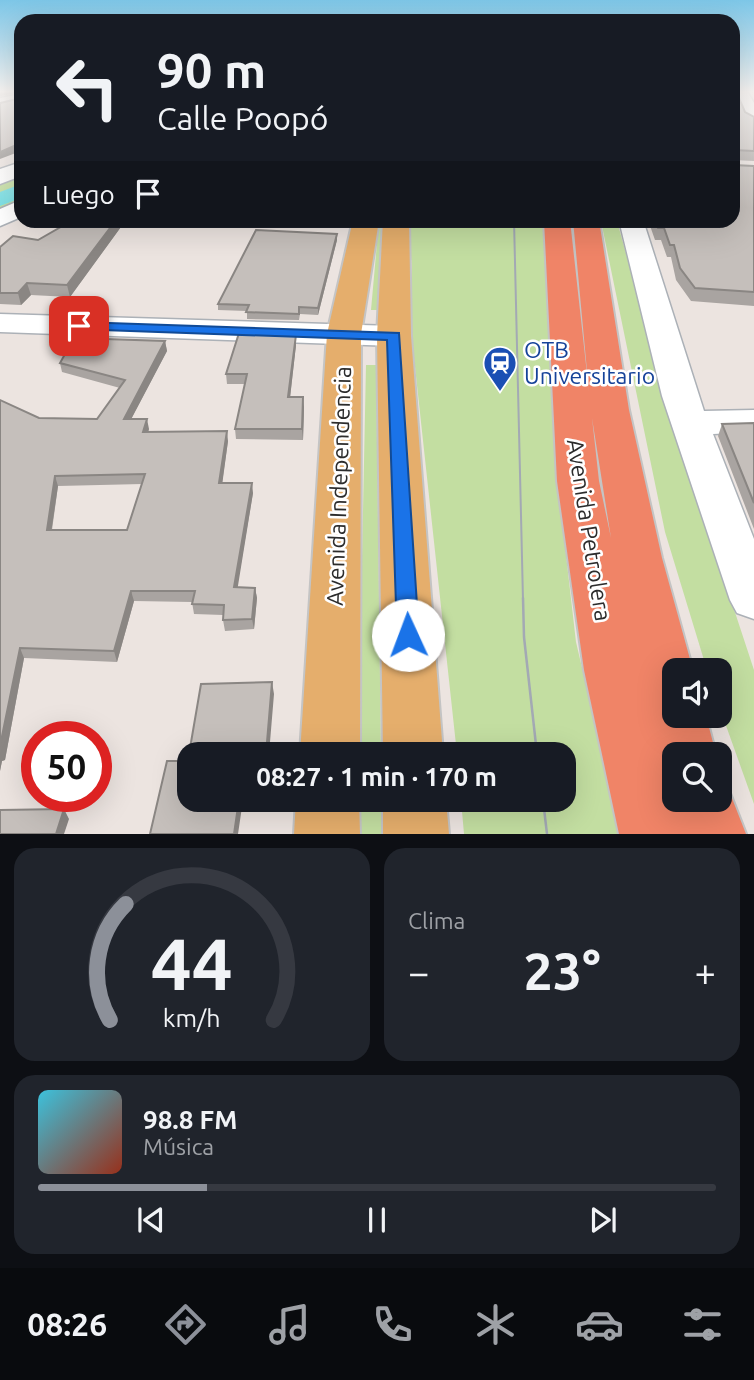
<!DOCTYPE html>
<html lang="es">
<meta charset="utf-8">
<style>
:root{--surface:#171b24;--page:#20242c;--text:#f1f3f6;--muted:#9ea1a6;--line:#363941;--accent:#8c9099}
body{margin:0;font-family:Ubuntu,sans-serif;background:var(--page);color:var(--text);height:100vh;display:flex;flex-direction:column;font-size:26px;white-space:nowrap}
*{box-sizing:border-box;margin:0}
p{font-size:23px;color:var(--muted)}
.icon{flex:none;width:38px;height:38px;fill:none;stroke:currentColor;stroke-width:2;stroke-linecap:round;stroke-linejoin:round}
.map{position:relative;height:834px;overflow:hidden}
.sheet{display:flex;flex-direction:column;gap:14px;padding:14px;background:#0d0f14;flex:1}
.sheet>*{flex:none}
.banner{position:absolute;left:14px;top:14px;width:726px;height:214px;border-radius:21px;box-shadow:0 7px 28px #0002;background:#171b24;color:var(--text);overflow:hidden}
.buttons{position:absolute;left:662px;top:658px;display:grid;gap:14px}
.buttons a{display:grid;place-items:center;width:70px;height:70px;border-radius:14px;background:var(--surface);box-shadow:0 7px 28px #0002;font-size:35px}
.speed{position:absolute;left:21px;top:721px;display:flex;gap:14px;font-size:35px;font-weight:700;text-align:center}
.speed>*{display:grid;place-content:center;width:91px;height:91px;border-radius:50%;background:var(--surface);box-shadow:0 7px 28px #0002;line-height:1}
.speed .limit{border:10px solid #d22;background:#fff;color:#111}
.pin{position:absolute;display:grid;place-items:center;width:60px;height:60px;color:#fff;margin:-30px;border-radius:14px;box-shadow:0 4px 10px #0006}
.me{position:absolute;width:77px;margin:-38px;rotate:358deg;stroke-linejoin:round;filter:drop-shadow(0 0 5px #0008)}
.turn{display:flex;align-items:center;gap:24px;height:147px;padding:0 28px;font-size:32px}
.turn .icon{width:91px;height:91px;stroke-width:2.5}
.turn b{display:block;font-size:49px;line-height:60px}
.then{display:flex;align-items:center;height:66px;padding:0 28px;background:#0003;gap:14px;font-size:26px}
.big{font-size:52px;font-weight:700;line-height:1.1}
.sheet .tile{flex:1;display:flex;flex-direction:column;justify-content:center;gap:10px;min-width:0;padding:0 24px;border-radius:21px;background:var(--page)}
.sheet .dial{align-items:center;gap:0}
.dial svg{height:182px;overflow:visible;fill:none;stroke:var(--line);stroke-width:7;stroke-linecap:round;text-anchor:middle}
.dial text{fill:var(--text);stroke:none}
.song{display:flex;align-items:center;gap:21px}
.cover{width:84px;height:84px;border-radius:10px;background:linear-gradient(135deg,hsl(190 70% 55%),hsl(10 70% 35%))}
.played{height:7px;border-radius:4px;background:linear-gradient(90deg,var(--accent) 25%,var(--line) 25%)}
.keys{display:flex;justify-content:space-around;direction:ltr}
.heat{display:flex;justify-content:space-between;align-items:center;font-size:38px;direction:ltr}
.sheet .tiles{flex:1;display:grid;gap:14px;grid-template-columns:1fr 1fr}
.tile:last-child{grid-column:span 2}
.trip{position:absolute;left:177px;top:742px;width:399px;height:70px;border-radius:21px;background:var(--surface);box-shadow:0 7px 28px #0002;font-weight:700;line-height:70px;text-align:center}
.menu{display:flex;height:112px;justify-content:space-around;align-items:center;background:#090b0e;color:var(--muted)}
.menu .icon{width:49px;height:49px}
.menu .current{color:var(--accent)}
.menu b{font-size:32px;color:var(--text)}
.map>svg:first-child{display:block}
.green{fill:#c3dea1}
.lines{fill:none;stroke-linecap:round;stroke-linejoin:round}
.canal{fill:#7ce0e5;fill-rule:evenodd}
.minor-casing{stroke:#acb1b7;stroke-width:3}
.major-casing{stroke:#c4c4c4;stroke-width:4}
.highway-casing{stroke:#c4c4c4;stroke-width:4}
.minor{fill:#fff;fill-rule:evenodd}
.major{fill:#e5ae6c;fill-rule:evenodd}
.highway{fill:#f08467;fill-rule:evenodd}
.tram-far1{stroke:#a3a9b4;stroke-width:2}
.tram{stroke:#a3a9b4;stroke-width:2.5}
.wall{fill:#a9a4a1;fill-rule:evenodd}
.shaded-wall{fill:#8a8683}
.building{fill:#c5bfbb;stroke:#8a8683;stroke-width:2;fill-rule:evenodd}
.route{fill:#1a73e8;stroke:#114b97;stroke-width:2}
.labels{text-anchor:middle;stroke-width:5;stroke-linejoin:round;paint-order:stroke}
.transit-label{font-size:23px;fill:#164399;stroke:#fff;text-anchor:start}
.street-label{font-size:23px;fill:#2c2c2c;stroke:#fff}
</style>
<div class="map">
<svg width="754" height="834" viewBox="0 0 754 834">
<rect width="100%" height="100%" fill="#ece4e0"/>
<!-- green -->
<path class="green" d="M21 173V203L0 214V182Z
M379 221H383V310H371Z
M407 221H544L548 229 556 468 576 642 621 834H464L461 800H564V754H457L412 339V266Z
M601 221H617L674 427 754 670V804L719 706V670H707L665 532Z
M366 365H376L381 754H358Z
M358 800H382V834H358Z"/>
<g class="lines">
<!-- canal -->
<path class="canal" d="M21 184V198L0 206V192Z"/>
<defs>
<path id="minor" d="M733 91H747L754 103V126L745 120Z
M21 94V104L0 108V98Z
M21 162V176L0 184V169Z
M21 200V217L0 226V209Z
M619 220H643L704 411 754 410V432L713 434 754 539V619L737 613 730 600 662 396Z
M0 314 394 326 405 329 410 336 405 343 394 346 0 332Z"/>
<path id="major" d="M353 220H379L361 334 360 754H300L327 334Z
M383 220H409L411 336 443 754H383L377 336Z
M296 800H359L360 834H294Z
M383 800H446L449 834H383Z"/>
<path id="highway" d="M544 220H570L589 392 573 220H599L629 410 662 558 693 670H674V716H706L716 754H674V777L668 775 674 800H719V776L724 778 746 834H619L584 670 557 481ZM592 418 611 538 599 481Z"/>
</defs>
<!-- minor casing -->
<use href="#minor" class="minor-casing"/>
<!-- major casing -->
<use href="#major" class="major-casing"/>
<!-- highway casing -->
<use href="#highway" class="highway-casing"/>
<!-- minor -->
<use href="#minor" class="minor"/>
<!-- major -->
<use href="#major" class="major"/>
<!-- highway -->
<use href="#highway" class="highway"/>
<!-- tram-far1 -->
<path class="tram-far1" d="M514 220 523 600"/>
<!-- tram -->
<path class="tram" d="M523 598 524 637 537 754
M543 800 547 834"/>
</g>
<!-- wall -->
<path class="wall" d="M733 91 745 112 754 117V161L734 160V165L754 166V306L691 301 676 280 671 257H667L661 240H655L648 220H733Z
M73 220H126L70 297 31 295 21 305 0 304V247L38 240Z
M337 240 318 315 300 314 299 320 247 319V311L218 310V304Z
M296 335V345L290 397 304 407 303 440 236 439 235 429 245 384H227L226 374Z
M165 341 167 351 131 419 149 429 148 432 228 441 222 483 253 493 237 587 255 588 257 598 254 629 225 631 223 620V615L194 614 192 602 134 601 117 662 24 658 5 760 2 761 0 771V400L39 418 97 419 120 388 62 372 60 363ZM142 484 127 530H52L58 486Z
M754 423V529L718 436 722 424Z"/>
<!-- shaded-wall -->
<path class="shaded-wall" d="M0 91H21V92L0 96Z
M21 143V151L0 159V152Z
M116 220H126L70 297 67 285Z
M337 234V240L318 315V308Z
M27 283 31 295 21 305 18 293Z
M296 335V345L289 407 288 397Z
M165 341 167 351 126 429 124 419Z
M303 397 304 407 303 440 302 429Z
M147 419 149 429 145 442 143 432Z
M227 431 228 441 221 493 219 483Z
M55 476 58 486 50 540 47 530Z
M252 483 253 493 236 598 234 587Z
M255 588 257 598 254 629 252 619Z
M131 591 134 601 117 662 114 651Z
M20 648 24 658 5 760 2 761 0 771V746Z
M272 682 274 694 269 754H266Z
M239 800H243L238 834H234Z
M64 809 69 819 64 834H56Z"/>
<!-- building -->
<path class="building" d="M733 91H736L745 112 754 117V151L734 150V165L754 166V292L695 288 680 268 674 245H670L664 228H658L655 220H733Z
M21 98V143L0 152V103Z
M73 220H116L67 285 27 283 18 293H0V247L13 236 38 240Z
M256 230 337 234 318 308 299 307V314L246 312 249 305 218 304Z
M239 333 296 335 288 397H303L302 429H235L247 374H226Z
M74 338 165 341 124 419H147L143 432 227 431 219 483H252L234 587 255 588 252 619 223 620 224 605 192 604 195 591H131L114 651 20 648 0 746V400L39 418 97 419 125 380 60 363ZM145 474 127 530H47L55 476Z
M754 423V503L722 424Z
M272 682 266 754H189L201 684Z
M189 754V800H239L234 834H150L167 761H188Z
M64 809 56 834H0V810Z"/>
<!-- sky -->
<linearGradient id="sky" x2="0" y2="1"><stop stop-color="#7dc6e7"/><stop offset="0.44" stop-color="#f6f3f1"/><stop offset="1" stop-color="#f6f3f1" stop-opacity="0"/></linearGradient>
<rect width="754" height="208" fill="url(#sky)"/>
<!-- route -->
<path class="route" d="M79 322 399 333 419 635 416 642 408 644 400 642 397 635 387 340 75 329V323Z"/>
<!-- icons -->
<defs>
<symbol id="station-pin" viewBox="-11 -11 22 30"><path d="M0 17L-7.5 6A9.5 9.5 0 1 1 7.5 6Z" fill="#1a4fb4" stroke="#fff"/><path d="M-3-6H3Q5-6 5-4V2Q5 4 3 4L4.5 6H3L1.5 4h-3L-3 6H-4.5L-3 4Q-5 4-5 2V-4Q-5-6-3-6ZM-3.5-4v3h7v-3ZM-3.5 1v1.5H-2V1ZM2 1v1.5H3.5V1Z" fill="#fff"/></symbol>
</defs>
<g fill-rule="evenodd">
<use href="#station-pin" x="481" y="344" width="38" height="52"/>
</g>
<g class="labels">
<!-- transit labels -->
<g class="transit-label">
<text x="524" y="358">OTB<tspan x="524" dy="26">Universitario</tspan></text>
</g>
<!-- street labels -->
<g class="street-label">
<text transform="translate(339 486) rotate(-88)" y="8">Avenida Independencia</text>
<text transform="translate(589 530) rotate(81)" y="8">Avenida Petrolera</text>
</g>
</g>
</svg>
<div class="buttons">
<a><svg class="icon" aria-label="sound" viewBox="0 0 24 24"><path d="M4 9h4l5-4v14l-5-4H4zM17 9q2 3 0 6"/></svg></a>
<a><svg class="icon" aria-label="search" viewBox="0 0 24 24"><circle cx="10" cy="10" r="6"/><path d="M15 15l6 6"/></svg></a>
</div>
<div class="speed"><div class="limit">50</div></div>
<div class="pin" style="left:79px;top:326px;background:#d93025"><svg class="icon" aria-label="arrive" viewBox="0 0 24 24"><path d="M6 21V4h12l-3 4 3 4H6"/></svg></div>
<svg class="me" style="left:408px;top:635px" viewBox="-20 -20 40 40"><circle r="19" fill="#fff"/><path d="M0-13L10 11 0 6-10 11z" fill="#1a73e8"/></svg>
<div class="trip">08:27 · 1 min · 170 m</div>
<div class="banner">
<div class="turn"><svg class="icon" aria-label="left" viewBox="0 0 24 24"><path d="M17 20v-9H6M10 6l-5 5 5 5"/></svg><div><b>90 m</b>Calle Poopó</div></div>
<div class="then">Luego<svg class="icon" aria-label="arrive" viewBox="0 0 24 24"><path d="M6 21V4h12l-3 4 3 4H6"/></svg></div>
</div>
</div>
<section class="sheet">
<div class="tiles">
<div class="tile dial"><svg viewBox="0 0 100 80">
<path d="M14 69A42 42 0 1 1 86 69"/>
<path d="M14 69A42 42 0 0 1 21 18" stroke="#8c9099"/>
<text x="50" y="56" font-size="32" font-weight="700">44</text>
<text x="50" y="72" font-size="11">km/h</text>
</svg></div>
<div class="tile"><p>Clima</p>
<div class="heat"><a>−</a><b class="big">23°</b><a>+</a></div>
</div>
<div class="tile">
<div class="song"><i class="cover"></i><div><b>98.8 FM</b><p>Música</p></div></div>
<div class="played"></div>
<div class="keys"><svg class="icon" aria-label="previous" viewBox="0 0 24 24"><path d="M18 5L8 12l10 7zM5 5v14"/></svg><svg class="icon" aria-label="pause" viewBox="0 0 24 24"><path d="M8 5v14M16 5v14"/></svg><svg class="icon" aria-label="next" viewBox="0 0 24 24"><path d="M6 5l10 7-10 7zM19 5v14"/></svg></div>
</div>
</div>
</section>
<nav class="menu">
<b>08:26</b>
<svg class="icon current" aria-label="directions" viewBox="0 0 24 24"><path d="M12 3l9 9-9 9-9-9zM9 14v-3h6M13 9l2 2-2 2"/></svg>
<svg class="icon" aria-label="music" viewBox="0 0 24 24"><path d="M9 18V5l10-2v13"/><circle cx="6" cy="18" r="3"/><circle cx="16" cy="16" r="3"/></svg>
<svg class="icon" aria-label="phone" viewBox="0 0 24 24"><path d="M5 4h4l2 5-3 2q2 4 5 5l2-3 5 2v4C11 20 4 13 5 4z"/></svg>
<svg class="icon" aria-label="climate" viewBox="0 0 24 24"><path d="M12 3v18M4 7l16 10M4 17L20 7"/></svg>
<svg class="icon" aria-label="car" viewBox="0 0 24 24"><path d="M5 17H2v-5l4-1 3-4h7l3 4 3 1v5h-3M9 17h6M6 11h13"/><circle cx="7" cy="17" r="2"/><circle cx="17" cy="17" r="2"/></svg>
<svg class="icon" aria-label="filters" viewBox="0 0 24 24"><path d="M4 7h16M4 17h16"/><circle cx="9" cy="7" r="2"/><circle cx="15" cy="17" r="2"/></svg>
</nav>
